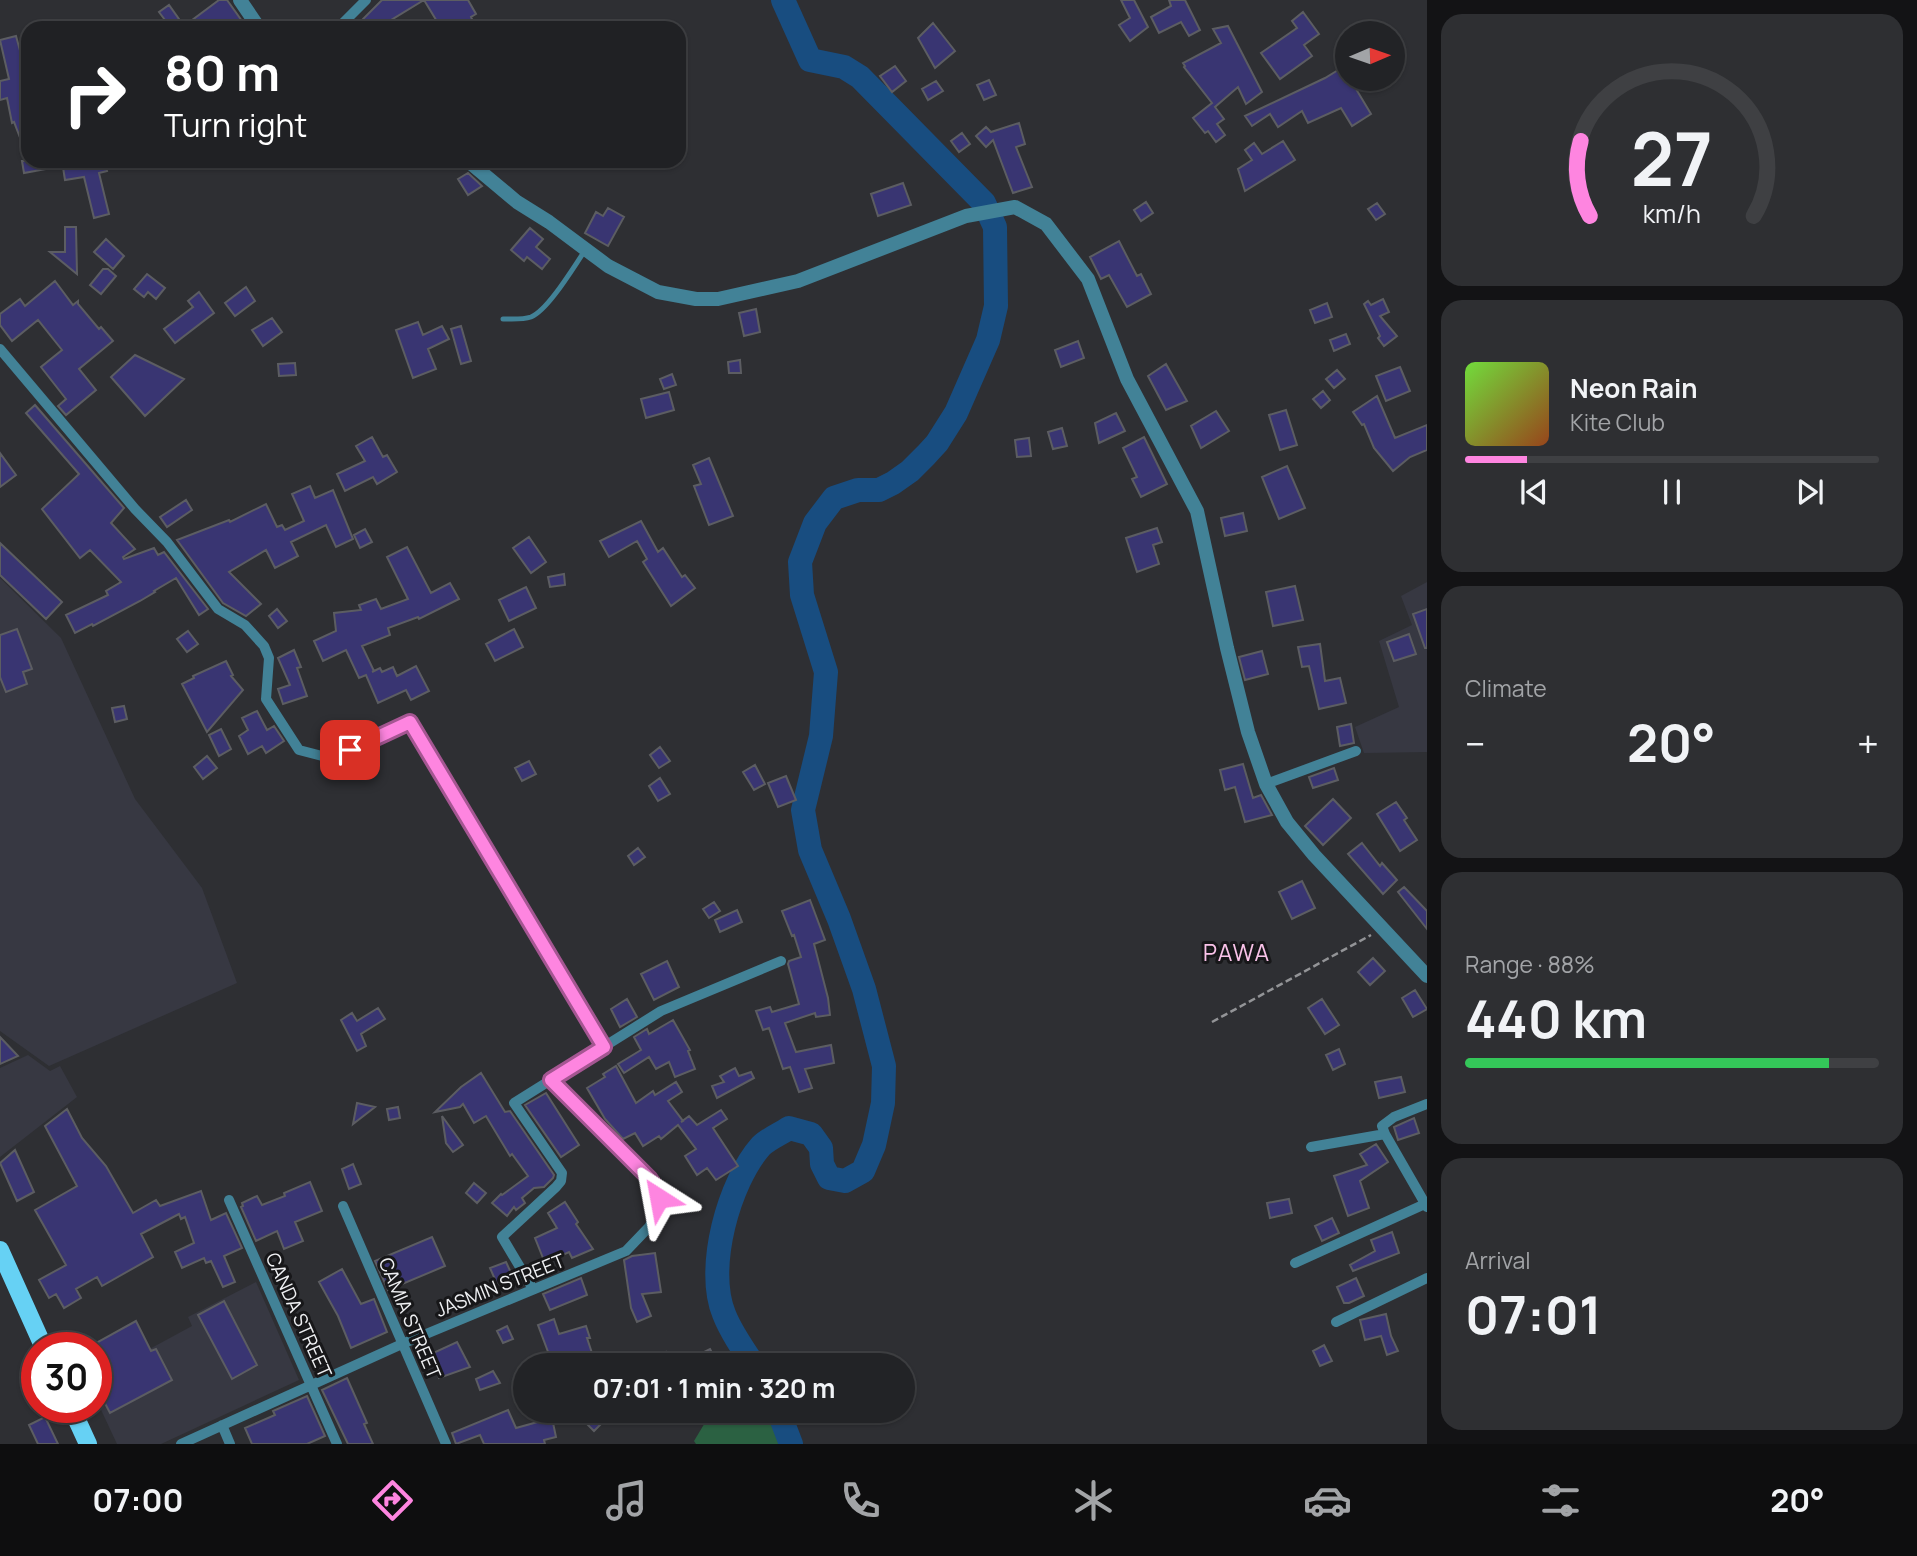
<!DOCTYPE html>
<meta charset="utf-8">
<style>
:root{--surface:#222326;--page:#2e2f32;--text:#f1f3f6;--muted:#a2a4a7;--line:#3f4043;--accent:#fe85e0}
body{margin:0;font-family:Manrope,sans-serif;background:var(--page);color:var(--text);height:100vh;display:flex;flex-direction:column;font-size:26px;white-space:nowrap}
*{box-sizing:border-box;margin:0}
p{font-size:23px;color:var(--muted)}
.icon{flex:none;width:38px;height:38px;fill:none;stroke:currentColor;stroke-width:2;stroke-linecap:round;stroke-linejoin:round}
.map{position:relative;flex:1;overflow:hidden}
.details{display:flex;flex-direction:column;gap:14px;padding:14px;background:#131315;width:490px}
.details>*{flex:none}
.guide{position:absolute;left:21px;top:21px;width:665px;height:147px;border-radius:21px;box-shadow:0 2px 5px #0004,0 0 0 2px var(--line);background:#202124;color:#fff;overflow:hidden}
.needle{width:46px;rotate:88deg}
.tools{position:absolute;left:1335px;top:21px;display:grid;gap:14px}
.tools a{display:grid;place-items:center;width:70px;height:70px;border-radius:50%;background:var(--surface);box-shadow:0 2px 5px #0004,0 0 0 2px var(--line);font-size:35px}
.speed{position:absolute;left:21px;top:1332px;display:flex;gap:14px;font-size:35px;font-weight:700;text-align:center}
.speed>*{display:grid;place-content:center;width:91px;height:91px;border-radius:50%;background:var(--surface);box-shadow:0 2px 5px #0004,0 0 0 2px var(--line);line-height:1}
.speed .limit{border:10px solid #d22;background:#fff;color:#111}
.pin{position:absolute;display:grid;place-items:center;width:60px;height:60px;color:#fff;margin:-30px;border-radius:14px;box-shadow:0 4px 10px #0006}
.me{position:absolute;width:77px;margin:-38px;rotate:326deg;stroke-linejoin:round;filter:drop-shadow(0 0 5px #0008)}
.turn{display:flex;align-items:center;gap:24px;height:147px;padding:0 28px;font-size:32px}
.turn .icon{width:91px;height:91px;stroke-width:2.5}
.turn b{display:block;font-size:49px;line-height:60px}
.big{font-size:52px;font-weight:700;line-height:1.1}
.details .tile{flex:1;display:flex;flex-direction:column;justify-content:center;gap:10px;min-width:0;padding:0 24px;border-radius:21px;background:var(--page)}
.details .dial{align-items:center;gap:0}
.dial svg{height:182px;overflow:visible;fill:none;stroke:var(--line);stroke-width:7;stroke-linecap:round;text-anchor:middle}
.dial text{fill:var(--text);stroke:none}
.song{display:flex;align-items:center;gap:21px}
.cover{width:84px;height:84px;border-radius:10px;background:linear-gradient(135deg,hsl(100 70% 55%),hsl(20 70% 35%))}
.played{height:7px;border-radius:4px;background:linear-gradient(90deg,var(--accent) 15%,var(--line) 15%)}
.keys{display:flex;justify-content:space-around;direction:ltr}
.heat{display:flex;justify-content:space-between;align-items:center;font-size:38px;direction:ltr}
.charge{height:10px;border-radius:5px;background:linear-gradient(90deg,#34c759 88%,var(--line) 0)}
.trip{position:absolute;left:513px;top:1353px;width:402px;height:70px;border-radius:35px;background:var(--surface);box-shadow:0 2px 5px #0004,0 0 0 2px var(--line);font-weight:700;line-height:70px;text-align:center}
.menu{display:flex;height:112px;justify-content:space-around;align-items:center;background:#0e0e0f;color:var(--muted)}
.menu .icon{width:49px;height:49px}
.menu .on{color:var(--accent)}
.menu b{font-size:32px;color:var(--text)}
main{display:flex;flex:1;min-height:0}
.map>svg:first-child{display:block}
.built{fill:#373842}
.green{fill:#2b6142}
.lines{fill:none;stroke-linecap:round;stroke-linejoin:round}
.river{stroke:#184d80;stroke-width:24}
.building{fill:#393572;stroke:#5c5d62;stroke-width:2}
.path{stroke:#939497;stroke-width:2.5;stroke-dasharray:7 3.5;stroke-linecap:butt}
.service{stroke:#428297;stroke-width:5}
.minor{stroke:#428297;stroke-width:10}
.tertiary{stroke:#428297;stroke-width:14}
.primary{stroke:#66d1f4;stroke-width:18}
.route-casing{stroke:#a55692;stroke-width:18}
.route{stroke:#fe85e0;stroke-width:12}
.labels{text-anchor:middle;stroke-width:6;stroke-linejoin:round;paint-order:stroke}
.street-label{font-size:19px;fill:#eff0f3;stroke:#171719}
.quarter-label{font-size:23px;letter-spacing:2px;fill:#fac3e9;stroke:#171719}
</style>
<main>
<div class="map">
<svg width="1427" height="1444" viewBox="0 0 1427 1444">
<rect width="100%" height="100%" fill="#2e2f33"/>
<!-- built -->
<path class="built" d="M0 578 61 638 135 799 202 888 237 983 49 1066 0 1031Z
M1427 582V752L1364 753 1355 727 1399 707 1379 641 1412 625 1401 596Z
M28 1055 50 1071 60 1066 77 1097 0 1157V1068Z
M256 1282 299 1380 161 1444H117L96 1399V1378L192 1326 188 1317Z"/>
<!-- green -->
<path class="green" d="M771 1410 786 1444H696L694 1441 712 1411Z"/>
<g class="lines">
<!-- river -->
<path class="river" d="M754 1365C743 1349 731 1332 724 1314 705 1268 729 1182 761 1146 768 1139 780 1134 789 1128L811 1134 821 1148 822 1164 829 1178 845 1181 863 1171 874 1145 883 1103 884 1066 864 989 839 919 810 850 803 810 821 736 826 672 802 595 800 562 815 523 834 498 858 490H879L893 483 910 471 926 455 937 443 956 413 988 340 996 306 995 227 984 203 860 77 844 67 810 60 783 0
M778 1410 791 1444"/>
</g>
<!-- building -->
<path class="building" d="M219 0H227L247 28H171L159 12 169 5 184 26Z
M382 0H468L476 14 471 17 476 28H464L461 22 449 28H441L424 0 388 22 395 28H365L360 22Z
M1121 0H1134L1148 27 1130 41 1119 25 1130 18Z
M1169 0H1185L1200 30 1189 36 1181 22 1159 33 1151 17 1171 6Z
M1303 12 1319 34 1304 45 1312 56 1280 79 1261 53 1297 28 1292 21Z
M933 23 955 51 935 68 918 38Z
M1228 26 1262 92 1246 104 1238 87 1215 107 1224 119 1217 124 1225 135 1216 142 1208 131 1205 133 1193 118 1212 103 1184 67 1185 66 1183 63 1221 43 1213 29Z
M16 36 22 58 28 96 27 156 14 122 12 123 7 98 0 100V81L9 79 0 40Z
M895 66 906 81 892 92 880 76Z
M1343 67 1348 75V79H1350L1371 114 1352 126 1341 108 1308 123 1302 111 1278 127 1270 114 1252 126 1245 116 1325 78Z
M989 80 996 95 984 100 977 85Z
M936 81 943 91 928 100 922 89Z
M1019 123 1025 144 1016 147 1032 187 1013 193 993 140 986 147 976 136 986 127 991 132Z
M962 133 970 144 959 152 951 141Z
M1283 141 1295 160 1245 191 1238 169 1252 160 1245 150 1254 143 1262 154Z
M22 161H56L57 167 24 173Z
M62 161H104L107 171 99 173 109 214 94 218 84 177 65 180Z
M468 173 482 186 468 195 458 179Z
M903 183 911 205 878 216 871 194Z
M1146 202 1153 213 1141 221 1134 210Z
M1377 203 1385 214 1376 220 1368 209Z
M608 208 624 217 608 246 585 233 596 212 603 216Z
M65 227H76L77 274 50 252H65Z
M530 228 543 239 536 247 550 259 542 269 527 257 524 261 511 250Z
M106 239 124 256 113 269 94 252Z
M1119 241 1137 276 1141 274 1151 294 1127 307 1109 275 1101 279 1090 257Z
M103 269H108L116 276 101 294 90 285Z
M147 274 165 288 156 299 148 292 144 297 134 289Z
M55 281 73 305 78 301V304L99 329 101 327 113 341 79 369 96 390 66 415 58 406 66 399 41 367 62 350 38 320 12 341 0 325V314L20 299 25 306Z
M246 287 255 301 235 316 225 303Z
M199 292 214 313 175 343 164 329 193 307 188 301Z
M1383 299 1389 312 1380 316 1397 336 1384 346 1378 338 1380 336 1364 304 1368 301 1371 305Z
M1327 303 1332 317 1315 323 1310 310Z
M756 309 760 332 744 336 739 313Z
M272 318 282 332 263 346 252 330Z
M418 322 423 335 442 326 449 339 428 349 436 369 413 378 396 330Z
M461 326 471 361 461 364 451 329Z
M1346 334 1350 344 1334 351 1330 340Z
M1078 341 1084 358 1061 367 1055 350Z
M135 355 184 379 145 416 111 377Z
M740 360 741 373H729L728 362Z
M295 363 296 375 279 376 278 364Z
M1166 364 1187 401 1166 410 1148 376Z
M1400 367 1410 391 1386 401 1376 376Z
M1337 370 1345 379 1334 388 1326 379Z
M672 374 676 385 664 389 660 379Z
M1323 391 1330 400 1321 408 1313 399Z
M669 392 674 410 646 418 641 399Z
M1377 396 1395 438 1427 425V450L1410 457 1393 471 1374 448 1364 424 1362 425 1353 412Z
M35 405 124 508 111 523 135 549 123 557 124 559 154 548 158 555 164 552 208 609 199 615 176 578 154 591 155 592 140 601 93 626 92 624 75 633 66 615 108 595 106 591 121 582 90 550 80 558 42 509 79 474 26 413Z
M1286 410 1297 445 1280 450 1269 415Z
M1216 411 1229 431 1201 448 1191 426Z
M1116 413 1125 431 1099 443 1095 423Z
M1062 428 1067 446 1053 449 1048 432Z
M372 437 383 457 387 455 397 472 377 484 373 477 345 491 337 474 365 461 356 446Z
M1144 437 1167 484 1141 497 1132 479 1137 477 1123 448Z
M1029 438 1031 456 1017 457 1015 440Z
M0 453 16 475 0 487Z
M709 458 733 516 709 525 694 486 701 484 693 465Z
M1287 466 1305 508 1279 519 1262 477Z
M310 486 315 498 333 490 353 539 336 547 326 525 291 542 298 556 275 568 266 550 229 572 261 604 246 616 223 603 177 540 229 520 230 522 266 504 277 527 282 525 285 530 304 521 292 494Z
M186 500 192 510 167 527 160 517Z
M1243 513 1247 531 1225 536 1221 518Z
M641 521 658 552 663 548 682 577 685 575 695 588 671 606 643 562 647 559 637 541 609 557 600 541Z
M1157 528 1162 542 1153 545 1159 564 1137 572 1126 538Z
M365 529 372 542 360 548 354 535Z
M529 537 546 562 531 573 513 548Z
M0 543 62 602 46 619 0 575Z
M407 547 431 593 450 583 459 599 419 619 418 617 388 628 390 635 362 646 374 671 372 672 380 668 382 672 393 667 397 676 416 666 429 691 411 700 406 690 378 703 366 675 359 678 346 650 323 661 314 641 336 631 334 613 361 610 359 605 376 599 381 609 408 599 387 557Z
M564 574 565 585 550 587 548 577Z
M1295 586 1303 620 1273 626 1266 592Z
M526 587 536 608 509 621 499 600Z
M277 609 287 621 278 628 269 616Z
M1427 609V648H1425L1413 614Z
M17 629 32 669 23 672 27 684 6 692 0 677V635Z
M514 629 523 647 495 661 486 644Z
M188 631 198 644 187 652 177 639Z
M1409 634 1416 654 1394 661 1387 642Z
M1320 644 1325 681 1340 678 1346 703 1319 709 1309 666 1302 667 1298 647Z
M294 650 301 667 297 668 307 696 283 704 278 689 290 685 278 658Z
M1262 651 1268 674 1245 680 1239 657Z
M226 661 233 675 231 676 243 690 207 732 182 684 194 678 193 676Z
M124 706 127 719 115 722 112 708Z
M257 711 267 730 274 726 284 741 266 753 262 746 248 754 239 736 248 730 242 718Z
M1351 724 1354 743 1340 746 1337 727Z
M221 729 231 749 219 756 209 735Z
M660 747 670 761 659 768 650 755Z
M207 756 217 768 203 779 194 767Z
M529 761 536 774 522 781 515 768Z
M1243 764 1253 798 1261 795 1272 815 1245 822 1235 787 1225 790 1220 770Z
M755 765 765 784 754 790 743 772Z
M1334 768 1338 780 1313 788 1309 777Z
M786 776 796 800 778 807 768 783Z
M660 778 670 794 658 801 649 786Z
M1333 799 1351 818 1323 845 1305 826Z
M1396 802 1407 818 1404 820 1417 840 1400 851 1377 814Z
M1362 843 1380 866 1382 863 1397 880 1383 894 1348 854Z
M638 848 645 857 634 865 628 856Z
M1302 881 1315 908 1292 919 1279 892Z
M1404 887 1427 911V929L1398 892Z
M810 900 825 940 814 944 828 998 830 1015 816 1017 815 1013 785 1023 796 1052 831 1045 834 1063 805 1069 812 1088 799 1092 790 1067 783 1069 769 1028 763 1030 756 1011 770 1007 772 1012 799 1004 788 964 789 961 801 957 794 935 792 936 782 911Z
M714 902 720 911 709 918 703 909Z
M737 910 742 922 720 932 715 920Z
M1373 958 1385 971 1370 985 1358 972Z
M667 961 679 987 654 1000 641 974Z
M1415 990 1427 1009 1413 1017 1402 998Z
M627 999 637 1017 620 1027 611 1009Z
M1322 999 1339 1025 1325 1034 1308 1008Z
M378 1008 385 1019 361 1034 366 1046 357 1051 341 1020 352 1013 357 1021Z
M673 1020 690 1050 688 1051 695 1069 675 1077 669 1062 656 1069 649 1057 624 1073 618 1064 641 1050 634 1037 647 1029 649 1034Z
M0 1037 18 1056 0 1064Z
M1339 1049 1345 1064 1333 1070 1326 1055Z
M616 1066 636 1103 653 1091 655 1095 676 1082 682 1092 668 1101 683 1121 681 1122 689 1116 697 1125 721 1110 727 1119 713 1128 738 1166 716 1180 707 1168 697 1175 685 1156 696 1149 678 1125 661 1139 659 1136 643 1146 635 1133 623 1139 605 1119 587 1088 605 1077 603 1074Z
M735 1068 739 1076 751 1072 754 1078 717 1098 712 1086 724 1082 720 1076Z
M481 1073 505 1112 510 1111 554 1175 553 1178 544 1187 534 1188 522 1198 525 1203 516 1210 514 1207 507 1216 492 1203 501 1194 502 1195 528 1176 512 1154 510 1156 486 1116 474 1123 463 1104 460 1107 435 1112 461 1087Z
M1401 1077 1405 1092 1379 1098 1375 1082Z
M546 1093 579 1145 561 1157 525 1105Z
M357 1103 375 1107 353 1124Z
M398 1107 400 1118 389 1120 387 1109Z
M67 1109 82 1138 106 1166 133 1213 156 1200 160 1206 201 1191 211 1220 226 1213 242 1248 224 1256 235 1282 223 1287 211 1261 206 1263 204 1258 182 1268 175 1252 194 1243 185 1217 181 1219 179 1214 141 1234 153 1257 102 1286 97 1277 76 1289 81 1298 64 1308 56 1294 49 1298 39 1280 66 1265 35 1210 77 1186 45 1126Z
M442 1116 463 1145 453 1152 446 1143Z
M1414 1118 1419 1133 1398 1140 1394 1127Z
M1376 1144 1388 1162 1360 1181 1369 1208 1348 1216 1334 1176 1367 1165 1360 1154Z
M15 1150 34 1192 17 1201 0 1163Z
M353 1164 361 1184 349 1189 342 1169Z
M310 1182 322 1211 295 1222 303 1241 284 1249 277 1231 256 1241 241 1207 243 1206 242 1203 257 1196 262 1205 285 1196 284 1193Z
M474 1183 486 1193 477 1203 466 1193Z
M1289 1199 1292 1213 1270 1218 1267 1203Z
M565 1202 578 1222 576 1224 593 1249 572 1258 569 1252 545 1263 535 1238 557 1228 548 1213Z
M1332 1218 1339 1233 1322 1241 1315 1226Z
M1392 1232 1399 1253 1353 1271 1350 1265 1375 1251 1371 1240Z
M432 1237 445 1266 388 1290 375 1261Z
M655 1253 661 1292 642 1294 651 1316 637 1322 631 1308 624 1260 632 1256Z
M506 1262 513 1277 497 1284 490 1268Z
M342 1269 361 1304 374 1299 387 1332 351 1348 338 1316 319 1282Z
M581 1278 587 1295 550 1310 543 1294Z
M1356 1278 1364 1296 1349 1303H1344L1337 1287Z
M224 1301 257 1365 232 1379 198 1315Z
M1386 1314 1391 1336 1398 1351 1387 1355 1381 1336 1365 1340 1360 1320Z
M554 1319 559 1334 586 1326 590 1338H587L594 1359 575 1365H553L538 1325Z
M136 1321 151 1351 156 1349 172 1380 110 1413 96 1386V1343Z
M507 1326 513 1339 503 1343 497 1331Z
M457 1342 470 1367 439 1378 431 1354Z
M1324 1345 1332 1361 1320 1366 1313 1351Z
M710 1349 718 1365H704L700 1354Z
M666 1352 673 1365H644Z
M493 1371 500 1383 480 1390 476 1379Z
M347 1378 367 1423 364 1424 373 1444H348L322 1390Z
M307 1396 325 1436 307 1444H252L245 1428 275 1415 273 1411Z
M508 1410 516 1428 552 1418 556 1437 544 1440 545 1444H484L480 1435 456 1444 452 1433Z
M587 1410H615L594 1431 580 1417Z
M45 1417 58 1444H38L29 1425Z"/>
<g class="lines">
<!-- path -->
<path class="path" d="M1212 1022 1371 935"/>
<!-- service -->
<path class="service" d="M503 319C512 319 522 320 531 317 548 310 573 268 584 252"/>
<!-- minor -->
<path class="minor" d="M338 28 366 0
M0 349 135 509 167 542 218 609 245 625 264 646 269 658 266 699 299 750 326 757 350 750 410 722 605 1047
M1266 784 1356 751
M1427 1104 1394 1117 1382 1126 1385 1134 1427 1207
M1311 1147 1385 1134
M229 1200 337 1444
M343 1206 446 1444
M1295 1263 1425 1204
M533 1289 502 1237 556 1187 561 1181 562 1173 514 1103 661 1011 781 961
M1336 1322 1427 1278
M222 1425 230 1444
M181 1444 402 1344 626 1251 649 1227 658 1210 659 1198 656 1188 649 1178 551 1080"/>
<!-- tertiary -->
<path class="tertiary" d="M240 0 259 28
M468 161 517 202 549 222 608 266 658 292 696 299H718L798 281 966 216 1015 207 1046 224 1088 279 1127 379 1197 511 1227 648 1248 732 1266 784 1287 822 1314 855 1427 976"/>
<!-- primary -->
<path class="primary" d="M0 1250 44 1348
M71 1407 88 1444"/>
</g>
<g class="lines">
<defs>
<path id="route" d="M350 750 410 722 604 1047 551 1080 649 1178 656 1188 659 1198"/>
</defs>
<!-- route casing -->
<use href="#route" class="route-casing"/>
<!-- route -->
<use href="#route" class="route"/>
</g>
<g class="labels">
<!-- street labels -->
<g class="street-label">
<text transform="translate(500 1285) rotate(-22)" y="7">JASMIN STREET</text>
<text transform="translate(299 1315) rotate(66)" y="7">CANDA STREET</text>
<text transform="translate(410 1318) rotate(67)" y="7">CAMIA STREET</text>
</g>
<!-- quarter labels -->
<g class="quarter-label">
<text x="1237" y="961">PAWA</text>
</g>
</g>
</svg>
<div class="tools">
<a><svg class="needle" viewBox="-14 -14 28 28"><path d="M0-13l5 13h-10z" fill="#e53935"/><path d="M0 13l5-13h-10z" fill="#a2a4a7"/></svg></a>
</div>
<div class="speed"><div class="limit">30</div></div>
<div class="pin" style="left:350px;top:750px;background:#d93025"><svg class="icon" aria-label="arrive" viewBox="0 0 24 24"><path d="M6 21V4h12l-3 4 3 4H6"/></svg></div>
<svg class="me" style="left:659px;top:1198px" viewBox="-20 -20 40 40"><path d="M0-17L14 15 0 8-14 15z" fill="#fe85e0" stroke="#fff" stroke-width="4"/></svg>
<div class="trip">07:01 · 1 min · 320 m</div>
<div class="guide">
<div class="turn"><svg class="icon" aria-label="right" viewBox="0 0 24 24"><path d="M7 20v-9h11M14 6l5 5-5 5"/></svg><div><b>80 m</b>Turn right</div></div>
</div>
</div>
<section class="details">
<div class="tile dial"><svg viewBox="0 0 100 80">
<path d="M14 69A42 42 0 1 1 86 69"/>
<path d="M14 69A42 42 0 0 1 10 36" stroke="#fe85e0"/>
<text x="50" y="56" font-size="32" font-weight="700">27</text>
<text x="50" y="72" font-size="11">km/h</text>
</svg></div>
<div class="tile">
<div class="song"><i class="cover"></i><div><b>Neon Rain</b><p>Kite Club</p></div></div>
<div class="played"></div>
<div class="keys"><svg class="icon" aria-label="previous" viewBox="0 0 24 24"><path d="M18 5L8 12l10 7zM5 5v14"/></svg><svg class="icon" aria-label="pause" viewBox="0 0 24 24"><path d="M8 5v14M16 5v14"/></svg><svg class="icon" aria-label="next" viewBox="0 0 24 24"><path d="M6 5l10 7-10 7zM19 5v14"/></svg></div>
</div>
<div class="tile"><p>Climate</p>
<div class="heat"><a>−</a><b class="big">20°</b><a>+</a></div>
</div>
<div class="tile"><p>Range · 88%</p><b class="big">440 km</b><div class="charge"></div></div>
<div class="tile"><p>Arrival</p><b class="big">07:01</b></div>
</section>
</main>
<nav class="menu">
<b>07:00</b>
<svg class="icon on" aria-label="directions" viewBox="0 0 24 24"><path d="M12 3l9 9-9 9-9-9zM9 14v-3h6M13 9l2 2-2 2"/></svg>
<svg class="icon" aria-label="music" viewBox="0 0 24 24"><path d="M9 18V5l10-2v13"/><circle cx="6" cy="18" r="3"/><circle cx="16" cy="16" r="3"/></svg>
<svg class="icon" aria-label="phone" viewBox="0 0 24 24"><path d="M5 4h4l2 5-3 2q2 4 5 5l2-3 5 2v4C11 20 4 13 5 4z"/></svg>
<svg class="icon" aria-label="climate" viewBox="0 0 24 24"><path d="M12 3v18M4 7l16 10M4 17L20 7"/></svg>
<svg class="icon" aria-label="car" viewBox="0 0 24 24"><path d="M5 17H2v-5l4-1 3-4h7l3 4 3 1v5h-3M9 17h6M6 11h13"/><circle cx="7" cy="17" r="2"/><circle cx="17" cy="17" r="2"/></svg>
<svg class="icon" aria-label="filters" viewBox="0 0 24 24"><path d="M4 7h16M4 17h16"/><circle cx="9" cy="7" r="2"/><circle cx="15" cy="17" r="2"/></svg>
<b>20°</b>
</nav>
